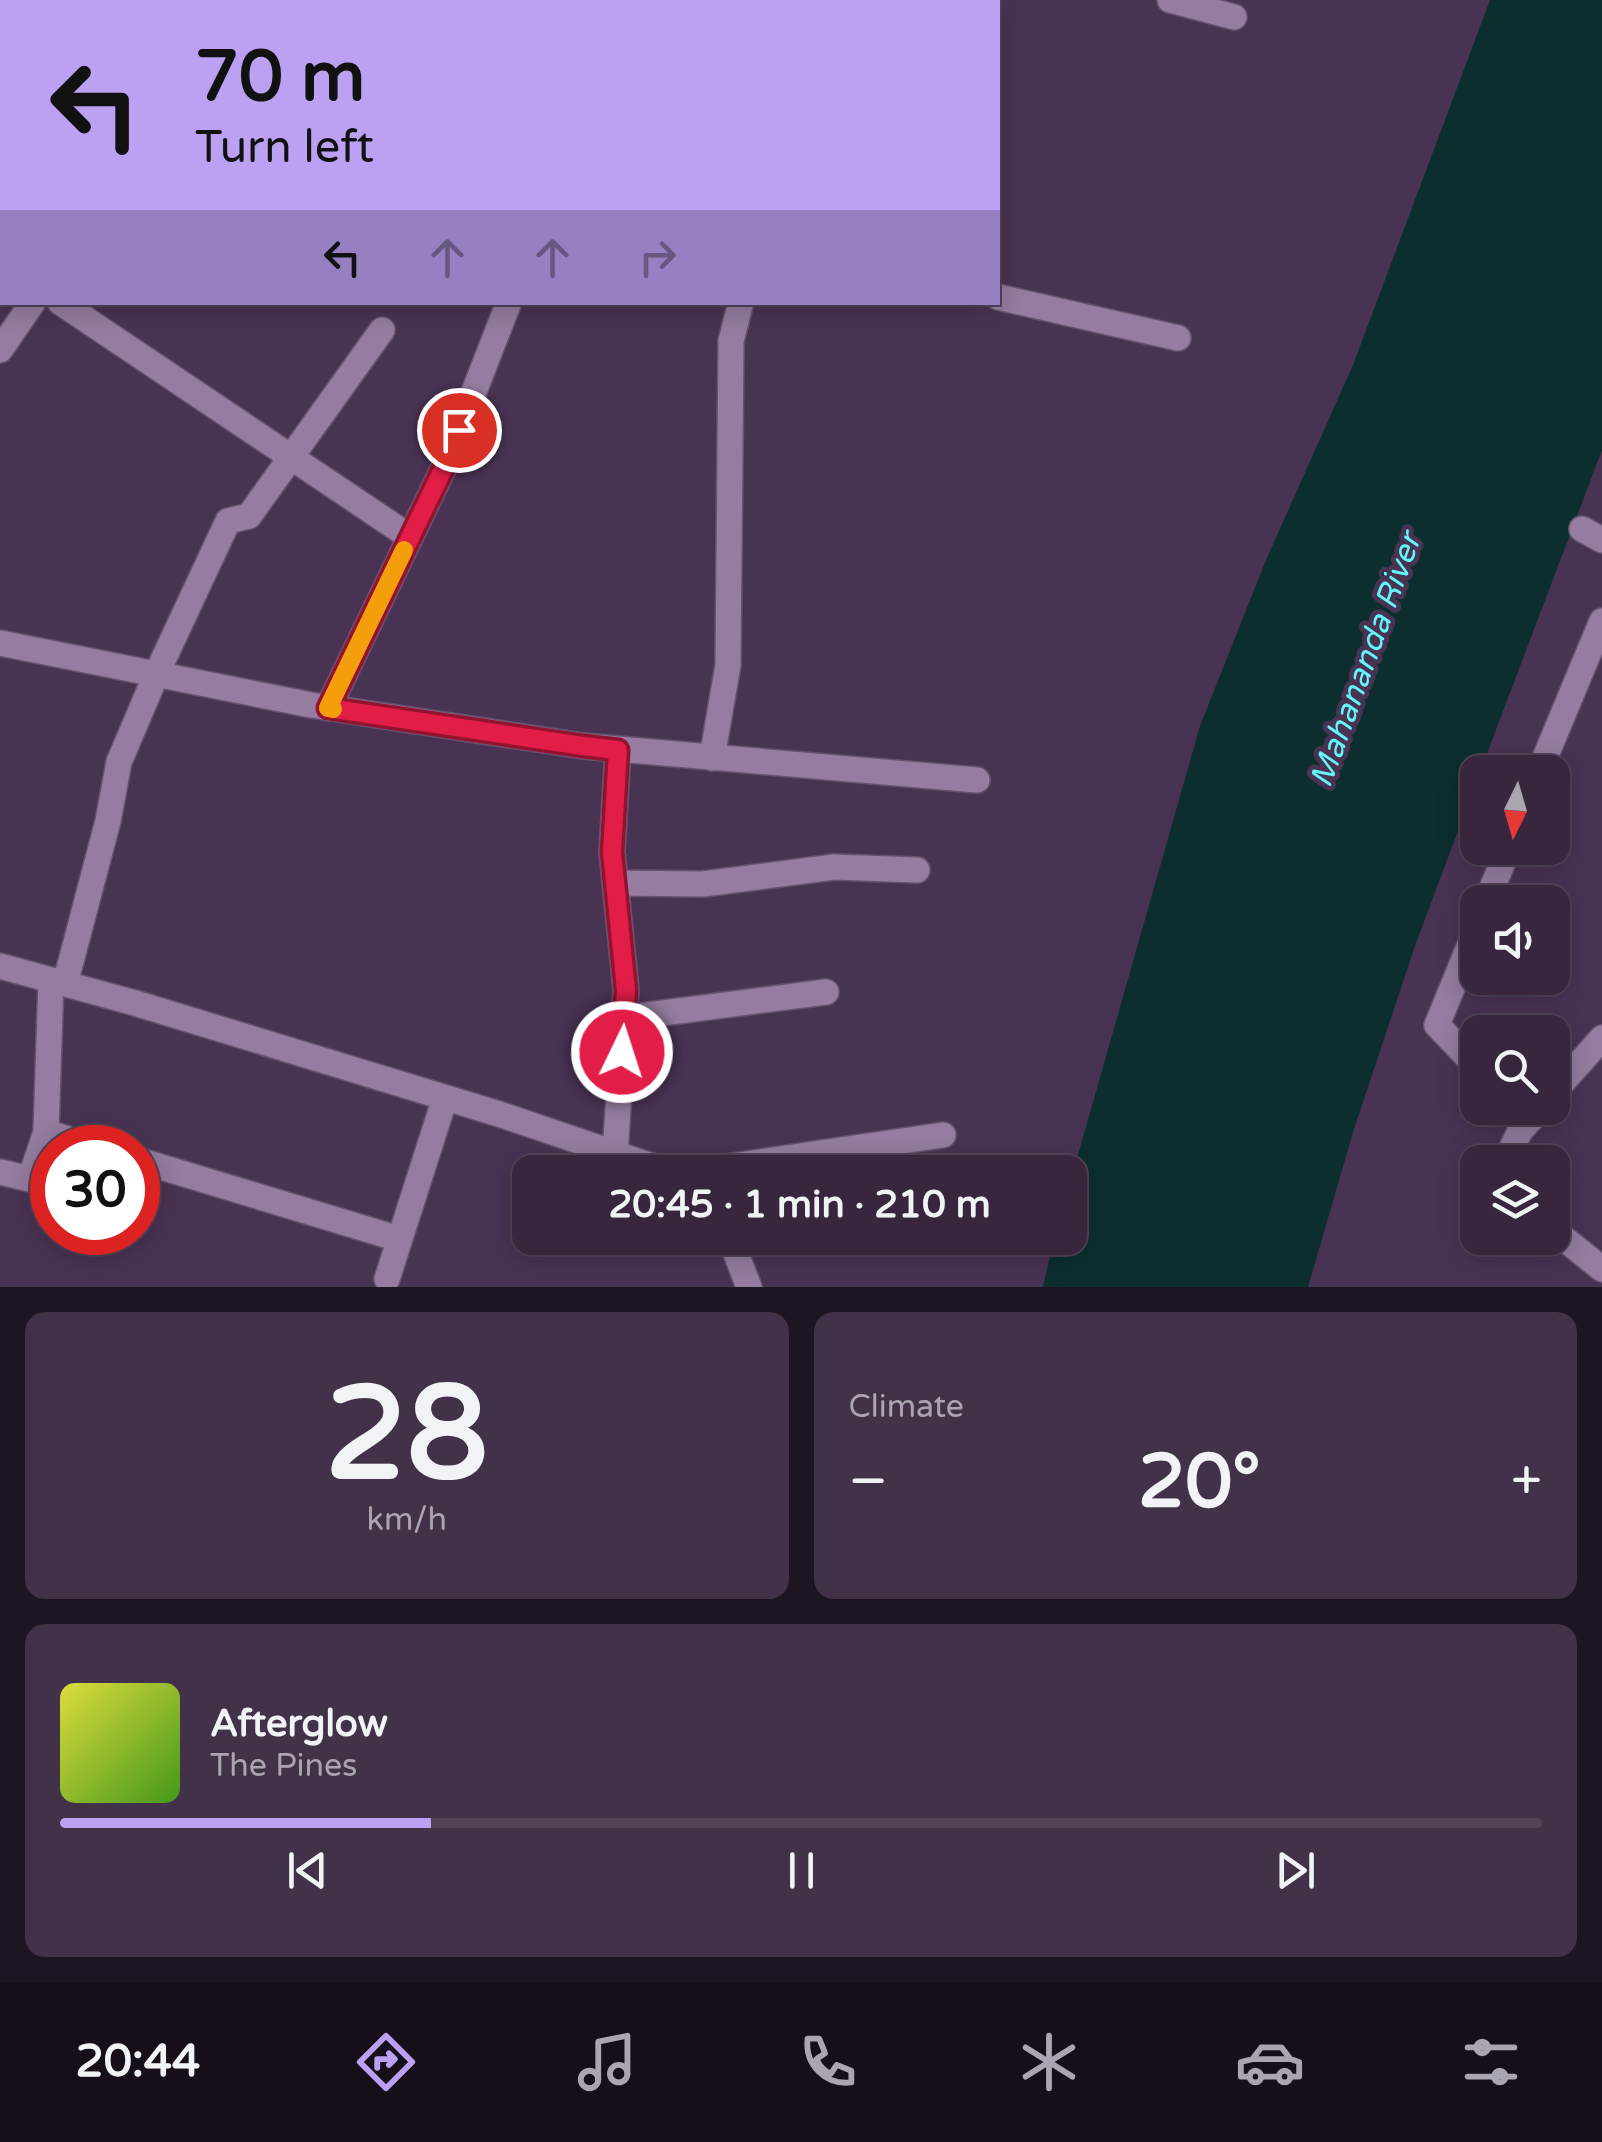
<!DOCTYPE html>
<meta charset="utf-8">
<style>
:root{--surface:#37263e;--page:#423249;--text:#f1f3f6;--muted:#aaa5b0;--line:#514358;--accent:#bca0f2}
body{margin:0;font-family:"Varela Round",sans-serif;background:var(--page);color:var(--text);height:100vh;display:flex;flex-direction:column;font-size:38px;white-space:nowrap}
*{box-sizing:border-box;margin:0}
p{font-size:32px;color:var(--muted)}
.icon{flex:none;width:55px;height:55px;fill:none;stroke:currentColor;stroke-width:2;stroke-linecap:round;stroke-linejoin:round}
.map{position:relative;height:1287px;overflow:hidden}
.details{display:flex;flex-direction:column;gap:25px;padding:25px;background:#1e1522;flex:1}
.details>*{flex:none}
.guide{position:absolute;left:0px;top:0px;width:1000px;height:305px;box-shadow:0 5px 25px #0003,0 0 0 2px var(--line);background:#bca0f2;color:#111;overflow:hidden}
.needle{width:65px;rotate:185deg}
.fabs{position:absolute;left:1460px;top:755px;display:grid;gap:20px}
.fabs a{display:grid;place-items:center;width:110px;height:110px;border-radius:20px;background:var(--surface);box-shadow:0 5px 25px #0003,0 0 0 2px var(--line);font-size:50px}
.speed{position:absolute;left:30px;top:1125px;display:flex;gap:20px;font-size:50px;font-weight:700;text-align:center}
.speed>*{display:grid;place-content:center;width:130px;height:130px;border-radius:50%;background:var(--surface);box-shadow:0 5px 25px #0003,0 0 0 2px var(--line);line-height:1}
.speed .limit{border:15px solid #d22;background:#fff;color:#111}
.pin{position:absolute;display:grid;place-items:center;width:85px;height:85px;color:#fff;margin:-42px;border:5px solid #fff;border-radius:50%;box-shadow:0 2px 10px #0007}
.me{position:absolute;width:110px;margin:-55px;rotate:4deg;stroke-linejoin:round;filter:drop-shadow(0 0 8px #0008)}
.turn{display:flex;align-items:center;gap:35px;height:210px;padding:0 30px;font-size:45px}
.turn .icon{width:130px;height:130px;stroke-width:2.5}
.turn b{display:block;font-size:70px;line-height:85px}
.lanes{display:flex;align-items:center;height:95px;padding:0 30px;background:#0003;justify-content:center;gap:50px;direction:ltr}
.lanes .off{opacity:.35}
.big{font-size:75px;font-weight:800;line-height:1.1}
.details .widget{flex:1;display:flex;flex-direction:column;justify-content:center;gap:15px;min-width:0;padding:0 35px;border-radius:20px;background:var(--page)}
.details .dial{align-items:center;gap:0}
.dial b{font-size:130px;line-height:1}
.song{display:flex;align-items:center;gap:30px}
.cover{width:120px;height:120px;border-radius:15px;background:linear-gradient(135deg,hsl(60 70% 55%),hsl(100 70% 35%))}
.played{height:10px;border-radius:5px;background:linear-gradient(90deg,var(--accent) 25%,var(--line) 25%)}
.keys{display:flex;justify-content:space-around;direction:ltr}
.heat{display:flex;justify-content:space-between;align-items:center;font-size:55px;direction:ltr}
.details .tiles{flex:1;display:grid;gap:25px;grid-template-columns:1fr 1fr}
.widget:last-child{grid-column:span 2}
.trip{position:absolute;left:512px;top:1155px;width:575px;height:100px;border-radius:20px;background:var(--surface);box-shadow:0 5px 25px #0003,0 0 0 2px var(--line);font-weight:800;line-height:100px;text-align:center}
.menu{display:flex;height:160px;justify-content:space-around;align-items:center;background:#160f19;color:var(--muted)}
.menu .icon{width:70px;height:70px}
.menu .active{color:var(--accent)}
.menu b{font-size:45px;color:var(--text)}
.map>svg:first-child{display:block}
.water{fill:#0c2e2e}
.lines{fill:none;stroke-linecap:round;stroke-linejoin:round}
.minor-casing{stroke:#65526d;stroke-width:28}
.minor{stroke:#957ca0;stroke-width:25}
.route-casing{stroke:#92132f;stroke-width:25}
.route{stroke:#e11d48;stroke-width:18}
.slow{stroke:#f59e0b;stroke-width:18}
.labels{text-anchor:middle;stroke-width:10;stroke-linejoin:round;paint-order:stroke}
.water-label{font-size:32px;font-style:italic;fill:#62f8f9;stroke:#493353}
</style>
<div class="map">
<svg width="1602" height="1287" viewBox="0 0 1602 1287">
<rect width="100%" height="100%" fill="#493353"/>
<!-- water -->
<path class="water" d="M1490 0H1602V450L1480 772H1478L1477 780 1416 943 1354 1129 1308 1287H1043L1054 1238H1070V1183L1200 726 1266 560 1353 365Z"/>
<g class="lines">
<defs>
<path id="minor" d="M242 0 246 2
M1170 0 1234 17
M70 2 71 0
M355 2 356 0
M811 2V0
M0 116 2 112
M998 297 1178 338
M60 302 410 537
M0 350 33 302
M1582 529 1602 540
M0 643 311 705 583 746 977 780
M328 708 447 461 509 302
M712 758 728 665 731 341 741 302
M1539 772 1602 621
M615 883 703 884 834 867 917 870
M1486 902 1509 848
M1478 925 1437 1025 1478 1068
M0 966 135 1003 499 1114 655 1167 705 1170 943 1135
M51 980 46 1132 96 1148
M65 984 108 821 119 762 156 675 228 521 249 516 382 330
M624 1018 826 992
M1552 1094 1602 1038
M615 1154 626 990 612 852 618 750
M138 1160 399 1239
M1505 1162 1520 1131 1541 1108
M0 1172 30 1179 46 1132
M1552 1229 1602 1269
M730 1238 749 1287
M387 1279 445 1098"/>
</defs>
<!-- minor casing -->
<use href="#minor" class="minor-casing"/>
<!-- minor -->
<use href="#minor" class="minor"/>
</g>
<g class="lines">
<defs>
<path id="route" d="M459 430 447 461 328 708 583 746 618 750 612 852 626 990 622 1052"/>
</defs>
<!-- route casing -->
<use href="#route" class="route-casing"/>
<!-- route -->
<use href="#route" class="route"/>
<!-- slow -->
<path class="slow" d="M333 709 328 708 404 550"/>
</g>
<g class="labels">
<!-- water labels -->
<g class="water-label">
<text transform="translate(1365 660) rotate(-70)" y="11">Mahananda River</text>
</g>
</g>
</svg>
<div class="fabs">
<a><svg class="needle" viewBox="-14 -14 28 28"><path d="M0-13l5 13h-10z" fill="#e53935"/><path d="M0 13l5-13h-10z" fill="#aaa5b0"/></svg></a>
<a><svg class="icon" aria-label="sound" viewBox="0 0 24 24"><path d="M4 9h4l5-4v14l-5-4H4zM17 9q2 3 0 6"/></svg></a>
<a><svg class="icon" aria-label="search" viewBox="0 0 24 24"><circle cx="10" cy="10" r="6"/><path d="M15 15l6 6"/></svg></a>
<a><svg class="icon" aria-label="layers" viewBox="0 0 24 24"><path d="M12 4l9 5-9 5-9-5zM3 14l9 5 9-5"/></svg></a>
</div>
<div class="speed"><div class="limit">30</div></div>
<div class="pin" style="left:459px;top:430px;background:#d93025"><svg class="icon" aria-label="arrive" viewBox="0 0 24 24"><path d="M6 21V4h12l-3 4 3 4H6"/></svg></div>
<svg class="me" style="left:622px;top:1052px" viewBox="-20 -20 40 40"><circle r="17" fill="#e11d48" stroke="#fff" stroke-width="3"/><path d="M0-11L8 9 0 5-8 9z" fill="#fff"/></svg>
<div class="trip">20:45 · 1 min · 210 m</div>
<div class="guide">
<div class="turn"><svg class="icon" aria-label="left" viewBox="0 0 24 24"><path d="M17 20v-9H6M10 6l-5 5 5 5"/></svg><div><b>70 m</b>Turn left</div></div>
<div class="lanes"><svg class="icon" aria-label="left" viewBox="0 0 24 24"><path d="M17 20v-9H6M10 6l-5 5 5 5"/></svg><svg class="icon off" aria-label="ahead" viewBox="0 0 24 24"><path d="M12 20V5M6 11l6-6 6 6"/></svg><svg class="icon off" aria-label="ahead" viewBox="0 0 24 24"><path d="M12 20V5M6 11l6-6 6 6"/></svg><svg class="icon off" aria-label="right" viewBox="0 0 24 24"><path d="M7 20v-9h11M14 6l5 5-5 5"/></svg></div>
</div>
</div>
<section class="details">
<div class="tiles">
<div class="widget dial"><b>28</b><p>km/h</p></div>
<div class="widget"><p>Climate</p>
<div class="heat"><a>−</a><b class="big">20°</b><a>+</a></div>
</div>
<div class="widget">
<div class="song"><i class="cover"></i><div><b>Afterglow</b><p>The Pines</p></div></div>
<div class="played"></div>
<div class="keys"><svg class="icon" aria-label="previous" viewBox="0 0 24 24"><path d="M18 5L8 12l10 7zM5 5v14"/></svg><svg class="icon" aria-label="pause" viewBox="0 0 24 24"><path d="M8 5v14M16 5v14"/></svg><svg class="icon" aria-label="next" viewBox="0 0 24 24"><path d="M6 5l10 7-10 7zM19 5v14"/></svg></div>
</div>
</div>
</section>
<nav class="menu">
<b>20:44</b>
<svg class="icon active" aria-label="directions" viewBox="0 0 24 24"><path d="M12 3l9 9-9 9-9-9zM9 14v-3h6M13 9l2 2-2 2"/></svg>
<svg class="icon" aria-label="music" viewBox="0 0 24 24"><path d="M9 18V5l10-2v13"/><circle cx="6" cy="18" r="3"/><circle cx="16" cy="16" r="3"/></svg>
<svg class="icon" aria-label="phone" viewBox="0 0 24 24"><path d="M5 4h4l2 5-3 2q2 4 5 5l2-3 5 2v4C11 20 4 13 5 4z"/></svg>
<svg class="icon" aria-label="climate" viewBox="0 0 24 24"><path d="M12 3v18M4 7l16 10M4 17L20 7"/></svg>
<svg class="icon" aria-label="car" viewBox="0 0 24 24"><path d="M5 17H2v-5l4-1 3-4h7l3 4 3 1v5h-3M9 17h6M6 11h13"/><circle cx="7" cy="17" r="2"/><circle cx="17" cy="17" r="2"/></svg>
<svg class="icon" aria-label="filters" viewBox="0 0 24 24"><path d="M4 7h16M4 17h16"/><circle cx="9" cy="7" r="2"/><circle cx="15" cy="17" r="2"/></svg>
</nav>
